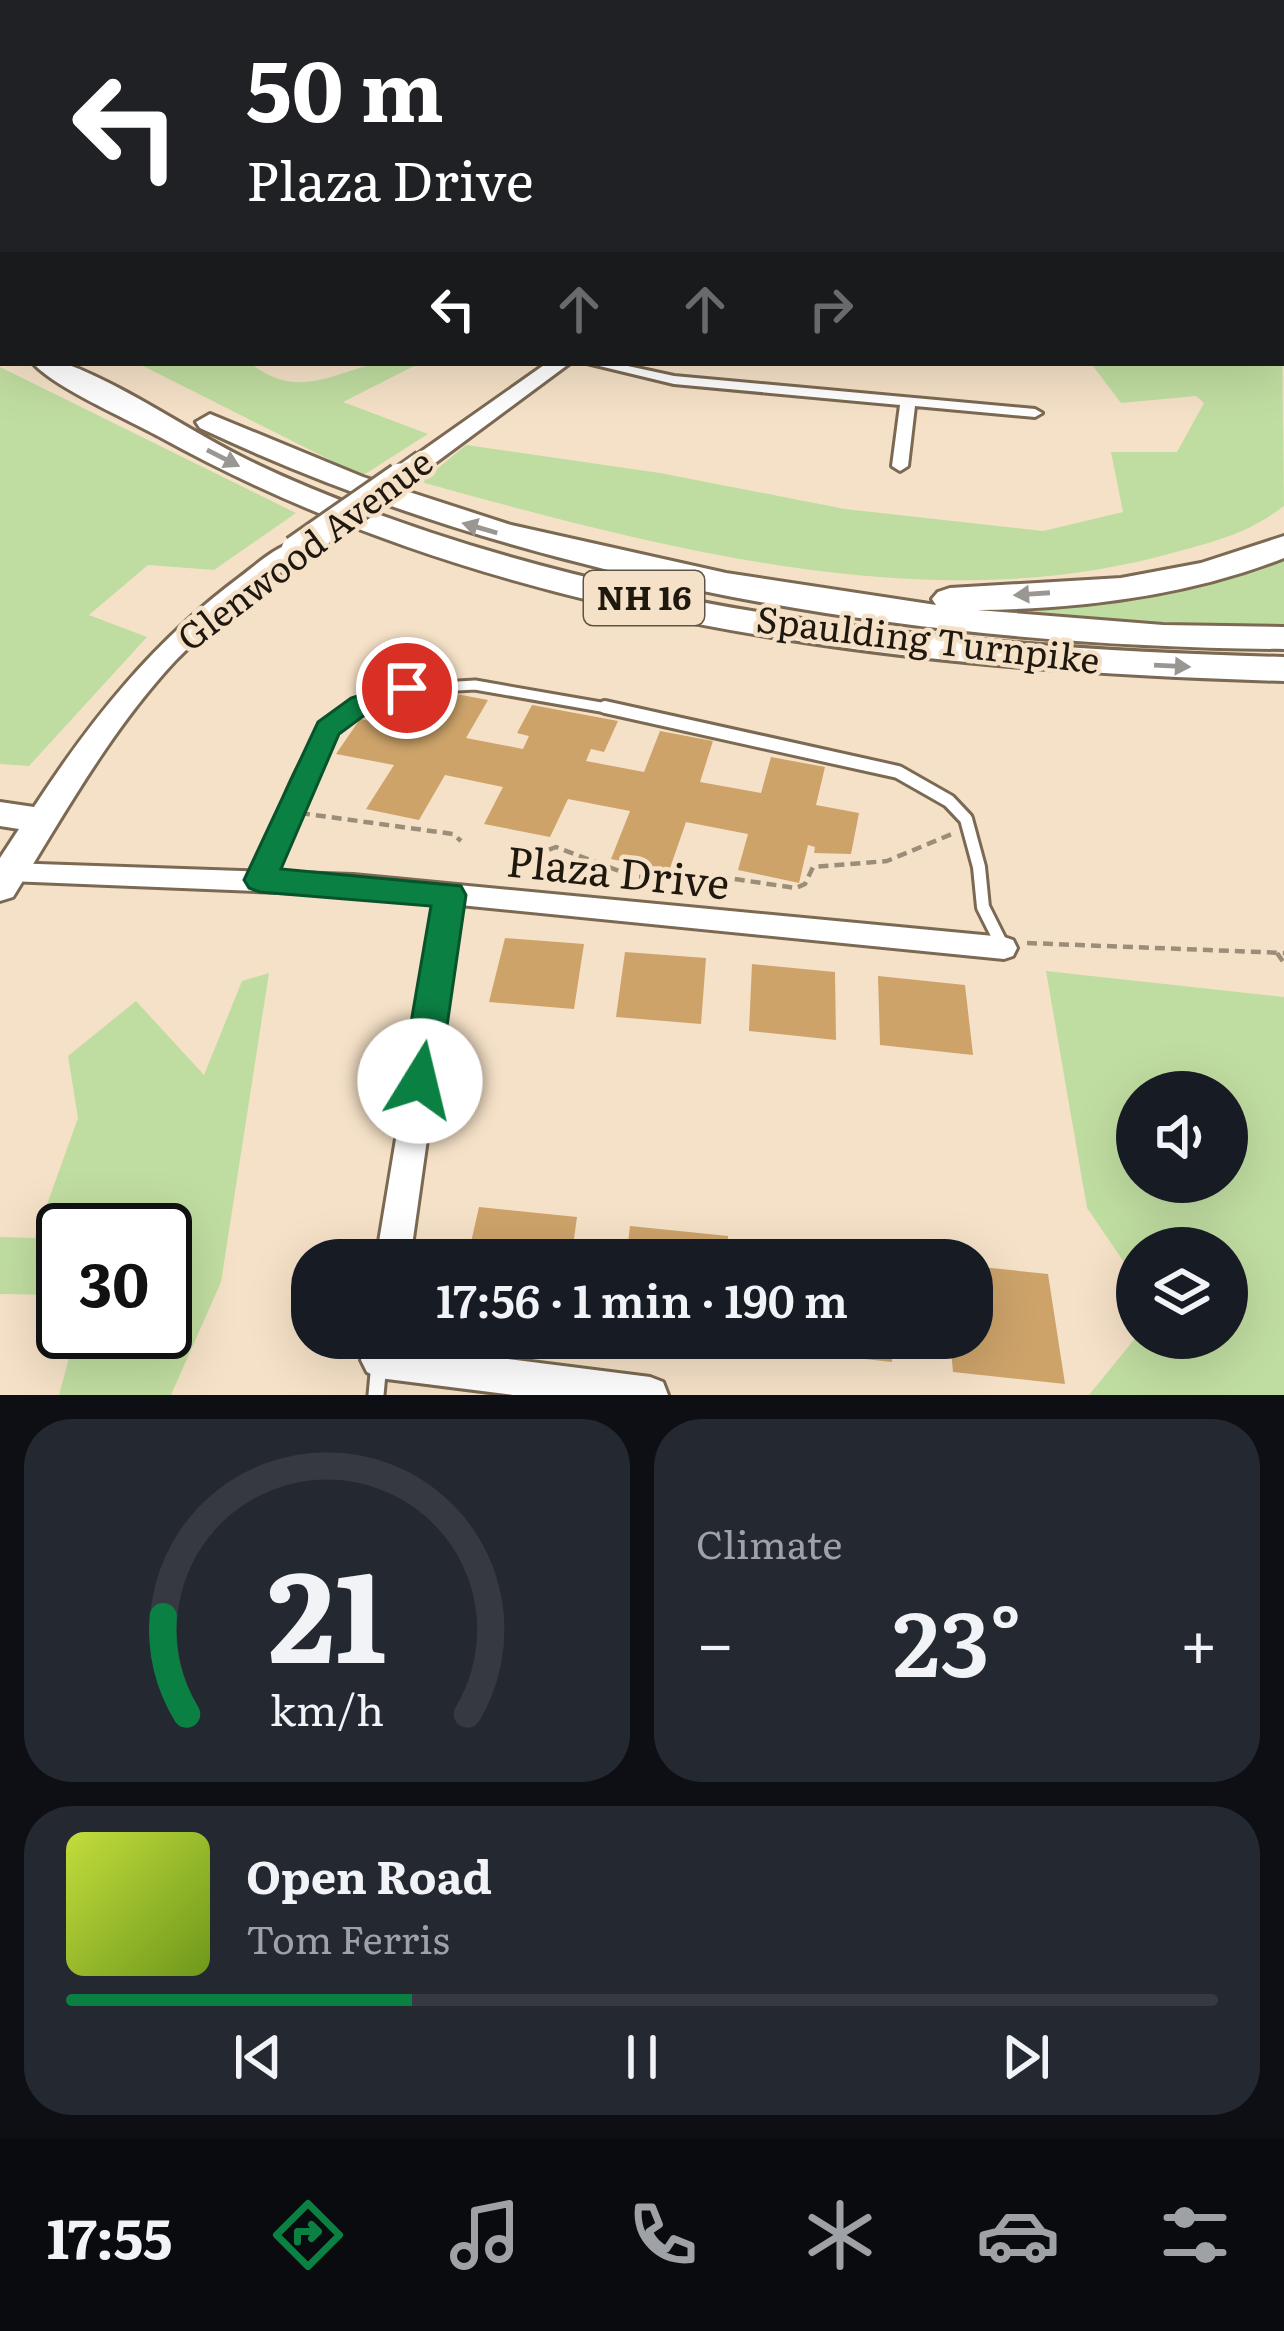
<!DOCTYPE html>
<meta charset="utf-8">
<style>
:root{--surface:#171b24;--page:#242831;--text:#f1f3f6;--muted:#9ea1a6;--line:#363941;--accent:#0b8043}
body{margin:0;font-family:Literata,serif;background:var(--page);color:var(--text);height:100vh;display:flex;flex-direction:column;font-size:45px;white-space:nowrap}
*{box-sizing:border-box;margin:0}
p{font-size:39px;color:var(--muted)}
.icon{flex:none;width:66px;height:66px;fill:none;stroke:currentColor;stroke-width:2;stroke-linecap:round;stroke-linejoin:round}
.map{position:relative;height:1395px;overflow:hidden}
.side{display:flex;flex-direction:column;gap:24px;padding:24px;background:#0d0f14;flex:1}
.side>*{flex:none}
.guide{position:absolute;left:0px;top:0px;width:1284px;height:366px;box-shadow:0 12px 48px #0002;background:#202124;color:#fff;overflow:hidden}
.fabs{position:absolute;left:1116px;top:1071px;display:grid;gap:24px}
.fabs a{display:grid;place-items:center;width:132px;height:132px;border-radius:50%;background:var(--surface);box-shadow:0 12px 48px #0002;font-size:60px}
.speed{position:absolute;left:36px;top:1203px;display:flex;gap:24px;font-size:60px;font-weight:700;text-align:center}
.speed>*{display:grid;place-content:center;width:156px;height:156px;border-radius:50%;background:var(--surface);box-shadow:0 12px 48px #0002;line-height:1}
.speed .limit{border:6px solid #111;border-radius:18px;background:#fff;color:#111}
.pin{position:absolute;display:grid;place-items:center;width:102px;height:102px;color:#fff;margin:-51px;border:6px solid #fff;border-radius:50%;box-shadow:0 3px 12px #0007}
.me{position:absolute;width:132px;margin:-66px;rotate:9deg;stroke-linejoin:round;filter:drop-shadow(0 0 9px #0008)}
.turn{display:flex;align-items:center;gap:42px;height:252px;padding:0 48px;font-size:54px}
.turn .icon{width:156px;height:156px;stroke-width:2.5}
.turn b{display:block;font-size:84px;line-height:102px}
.lanes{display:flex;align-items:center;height:114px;padding:0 48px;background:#0003;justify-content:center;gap:60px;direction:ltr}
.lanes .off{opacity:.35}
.big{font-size:90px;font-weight:600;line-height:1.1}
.side .widget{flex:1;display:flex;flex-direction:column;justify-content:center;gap:18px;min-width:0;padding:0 42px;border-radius:48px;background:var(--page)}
.side .dial{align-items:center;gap:0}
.dial svg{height:312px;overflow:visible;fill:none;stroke:var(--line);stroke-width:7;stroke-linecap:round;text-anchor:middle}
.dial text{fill:var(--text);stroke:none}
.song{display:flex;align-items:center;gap:36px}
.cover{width:144px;height:144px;border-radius:18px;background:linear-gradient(135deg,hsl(70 70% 55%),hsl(80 70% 35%))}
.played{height:12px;border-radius:6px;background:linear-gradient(90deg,var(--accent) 30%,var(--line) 30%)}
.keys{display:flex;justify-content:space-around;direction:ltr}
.heat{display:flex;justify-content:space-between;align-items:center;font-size:66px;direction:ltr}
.side .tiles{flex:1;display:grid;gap:24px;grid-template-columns:1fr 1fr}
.widget:last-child{grid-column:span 2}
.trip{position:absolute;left:291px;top:1239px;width:702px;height:120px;border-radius:48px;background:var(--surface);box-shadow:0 12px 48px #0002;font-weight:600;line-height:120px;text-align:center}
.menu{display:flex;height:192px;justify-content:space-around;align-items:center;background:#090b0e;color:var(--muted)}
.menu .icon{width:84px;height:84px}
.menu .active{color:var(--accent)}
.menu b{font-size:54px;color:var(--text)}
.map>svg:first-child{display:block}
.green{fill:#c0dda1;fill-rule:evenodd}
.building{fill:#cda36a}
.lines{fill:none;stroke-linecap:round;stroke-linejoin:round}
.lane-far2-casing{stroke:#7b6953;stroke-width:15}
.lane-far1-casing{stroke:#7b6953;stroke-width:18}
.lane-casing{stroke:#7b6953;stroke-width:21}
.street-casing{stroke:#7b6953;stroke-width:6}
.secondary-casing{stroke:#7b6953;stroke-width:6}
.highway-casing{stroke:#7b6953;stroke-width:6}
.path{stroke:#9b8d7a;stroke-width:4.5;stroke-dasharray:10 6;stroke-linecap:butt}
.lane-far2{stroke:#fff;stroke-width:9}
.lane-far1{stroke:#fff;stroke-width:12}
.lane{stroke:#fff;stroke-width:15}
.street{fill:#fff;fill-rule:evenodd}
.secondary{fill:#fff;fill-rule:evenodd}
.highway{fill:#fff;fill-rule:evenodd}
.secondary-bridge-far1-casing{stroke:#7b6953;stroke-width:26;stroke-linecap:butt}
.secondary-bridge-casing{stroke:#7b6953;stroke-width:33;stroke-linecap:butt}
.secondary-bridge-far1{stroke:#fff;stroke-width:21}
.secondary-bridge{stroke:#fff;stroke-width:27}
.oneway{fill:#9a9793}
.route{fill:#0b8043;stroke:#07532c;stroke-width:3}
.labels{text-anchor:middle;stroke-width:9;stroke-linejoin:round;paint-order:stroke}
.shield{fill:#f5e1c7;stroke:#5f5446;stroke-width:3}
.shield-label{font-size:33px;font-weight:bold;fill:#1f180f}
.street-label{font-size:36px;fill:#1f180f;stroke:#f5e1c7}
.near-street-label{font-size:42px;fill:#1f180f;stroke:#f5e1c7}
</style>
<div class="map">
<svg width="1284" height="1395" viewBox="0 0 1284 1395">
<rect width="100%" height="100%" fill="#f5e1c7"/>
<!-- green -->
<path class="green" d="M1281 239 1284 506C1248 533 1220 540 1176 552 930 622 661 548 421 482L466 445 660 473 845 509 1043 531 1123 512 1111 452H1177L1204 403 1196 396 1121 403 1093 366 1077 363H1281Z
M137 363H250C295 398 325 377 370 365 385 360 404 363 420 363L343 402 428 434 362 476Z
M0 367 296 513 214 570 148 565 89 615 147 637 29 766 0 764Z
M1284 553V630L932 610Z
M1046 971 1284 997V1395H1089L1137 1336 1227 1338V1248H1137V1281L1087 1208ZM1137 1092H1227V1182H1137Z
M269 973 221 1282 171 1395H59L76 1332H165V1230H63V1295L0 1294V1237L35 1238 78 1118 68 1056 136 1001 204 1075 242 981Z"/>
<!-- building -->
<path class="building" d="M440 691 488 700 466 738 523 749 529 736 517 733 532 705 618 721 604 752 591 749 586 761 644 772 660 731 713 741 700 782 761 793 771 757 825 767 816 805 859 813 851 854 814 853 815 847 808 845 799 883 738 870 748 834 686 822 669 871 611 859 630 811 568 799 550 837 484 824 503 787 445 775 419 820 366 809 394 765 336 754 360 719 416 730Z
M505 938 584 944 574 1009 489 1002Z
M625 952 706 958 701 1024 616 1017Z
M752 964 835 972 836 1040 749 1031Z
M878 976 965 985 973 1055 880 1045Z
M479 1207 577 1217 571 1260H467Z
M630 1226 728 1236 727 1260H626Z
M784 1242 886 1252 887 1260H783Z
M972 1266 1048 1274 1065 1384 953 1372 950 1338H972Z
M783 1338H891L892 1362 783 1350Z"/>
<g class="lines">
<defs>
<path id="lane-far2" d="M358 710 407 689 475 685 618 710"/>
<path id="lane-far1" d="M605 707 898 772 949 801 966 819 979 867 983 907 1002 945
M260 880C284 822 303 732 365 707"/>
<path id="lane" d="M376 1395 379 1363"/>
<path id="street" d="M587 363H614L674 376 1035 409 1042 413 1035 417 915 406 908 466 900 471 892 466 900 405 674 384Z
M9 863 353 875 1004 937 1013 940 1017 948 1013 956 1004 959 460 905 410 1260H376L435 903 353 895 9 881 0 878V865Z
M365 1338H399L398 1345 650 1377 663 1382 668 1395H513L379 1378 367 1372 361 1360Z"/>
<path id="secondary" d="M3 210V220L0 221V211Z
M1281 219 1284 220V230L1281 229Z
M547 363H570L431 466H415V456Z
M295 542 304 545 308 550 304 555C259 588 214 621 175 661 110 731 63 816 13 897L0 901V858L19 829 0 826V802L34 807C92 718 154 641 240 577 256 565 275 547 295 542Z"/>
<path id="highway" d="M0 331H3V346H0Z
M33 363C45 363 58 361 69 365 127 387 189 431 246 459 305 488 369 512 432 533 707 624 996 649 1284 657V681C901 670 499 625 158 436 127 419 54 387 33 363Z
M210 414 363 477 511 525 726 573 936 605 932 599 938 592 950 588 1121 578 1201 563 1284 536V558C1188 596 1080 609 977 610L1163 625 1284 627V649C916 646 534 585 200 428L196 422Z"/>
</defs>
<!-- lane-far2 casing -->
<use href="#lane-far2" class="lane-far2-casing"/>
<!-- lane-far1 casing -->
<use href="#lane-far1" class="lane-far1-casing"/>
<!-- lane casing -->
<use href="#lane" class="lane-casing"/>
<!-- street casing -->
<use href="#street" class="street-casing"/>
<!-- secondary casing -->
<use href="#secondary" class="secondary-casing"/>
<!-- highway casing -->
<use href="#highway" class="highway-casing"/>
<!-- path -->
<path class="path" d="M300 813 453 834 461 841
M534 855 556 847 635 877 707 875 796 888 805 884 813 867 887 861 952 834
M1027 943 1284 953
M1277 953 1284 963"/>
<!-- lane-far2 -->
<use href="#lane-far2" class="lane-far2"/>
<!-- lane-far1 -->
<use href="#lane-far1" class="lane-far1"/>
<!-- lane -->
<use href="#lane" class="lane"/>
<!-- street -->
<use href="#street" class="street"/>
<!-- secondary -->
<use href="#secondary" class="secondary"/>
<!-- highway -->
<use href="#highway" class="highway"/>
<defs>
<path id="secondary-bridge-far1" d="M396 480 423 461"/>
<path id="secondary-bridge" d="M295 550 400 477"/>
</defs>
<!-- secondary-bridge-far1 casing -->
<use href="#secondary-bridge-far1" class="secondary-bridge-far1-casing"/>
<!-- secondary-bridge casing -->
<use href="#secondary-bridge" class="secondary-bridge-casing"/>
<!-- secondary-bridge-far1 -->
<use href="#secondary-bridge-far1" class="secondary-bridge-far1"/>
<!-- secondary-bridge -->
<use href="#secondary-bridge" class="secondary-bridge"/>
</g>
<!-- one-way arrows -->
<defs><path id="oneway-solid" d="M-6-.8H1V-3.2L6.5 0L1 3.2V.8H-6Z" transform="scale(3)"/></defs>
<g class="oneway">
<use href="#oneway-solid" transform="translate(223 458) rotate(27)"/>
<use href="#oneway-solid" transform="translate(480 528) rotate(-164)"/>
<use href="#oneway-solid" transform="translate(1032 594) rotate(176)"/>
<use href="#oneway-solid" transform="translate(1172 666) rotate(3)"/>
</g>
<!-- sky -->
<linearGradient id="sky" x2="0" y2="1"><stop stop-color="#6db4d4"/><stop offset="0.46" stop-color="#faf2e6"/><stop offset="1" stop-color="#faf2e6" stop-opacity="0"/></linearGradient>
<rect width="1284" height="361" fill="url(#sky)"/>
<!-- route -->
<path class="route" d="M407 680 421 688 417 695 370 711 339 734 281 869 461 886 466 895 439 1081 433 1093 420 1098 407 1093 401 1081 431 906 260 892 249 888 244 880 318 722 351 698Z"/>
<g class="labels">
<!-- shield labels -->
<rect class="shield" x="584" y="571" width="120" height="54" rx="9"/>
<g class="shield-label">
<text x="644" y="610">NH 16</text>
</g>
<!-- street labels -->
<g class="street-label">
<text transform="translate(305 550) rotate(-37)" y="13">Glenwood Avenue</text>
<text transform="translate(928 640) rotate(7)" y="13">Spaulding Turnpike</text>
</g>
<!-- near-street labels -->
<g class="near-street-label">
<text transform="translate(618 873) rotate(6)" y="15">Plaza Drive</text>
</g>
</g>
</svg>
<div class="fabs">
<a><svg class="icon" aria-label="sound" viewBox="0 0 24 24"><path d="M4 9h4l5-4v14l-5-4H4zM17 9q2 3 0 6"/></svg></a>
<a><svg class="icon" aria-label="layers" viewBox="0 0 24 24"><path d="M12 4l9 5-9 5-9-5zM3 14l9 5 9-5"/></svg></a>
</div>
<div class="speed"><div class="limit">30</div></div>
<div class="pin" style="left:407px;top:688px;background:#d93025"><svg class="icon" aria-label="arrive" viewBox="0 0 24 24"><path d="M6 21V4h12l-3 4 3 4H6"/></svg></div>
<svg class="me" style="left:420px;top:1081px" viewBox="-20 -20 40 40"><circle r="19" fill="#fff"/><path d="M0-13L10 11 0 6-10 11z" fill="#0b8043"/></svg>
<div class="trip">17:56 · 1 min · 190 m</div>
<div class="guide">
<div class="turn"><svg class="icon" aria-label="left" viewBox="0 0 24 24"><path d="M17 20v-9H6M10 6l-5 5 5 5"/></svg><div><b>50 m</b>Plaza Drive</div></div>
<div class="lanes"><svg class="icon" aria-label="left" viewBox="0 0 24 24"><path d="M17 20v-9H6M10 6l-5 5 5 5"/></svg><svg class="icon off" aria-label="ahead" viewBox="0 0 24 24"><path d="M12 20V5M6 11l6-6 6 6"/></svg><svg class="icon off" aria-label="ahead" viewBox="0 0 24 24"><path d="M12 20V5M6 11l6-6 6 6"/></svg><svg class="icon off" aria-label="right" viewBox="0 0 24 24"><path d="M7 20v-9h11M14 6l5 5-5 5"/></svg></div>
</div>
</div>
<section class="side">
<div class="tiles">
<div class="widget dial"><svg viewBox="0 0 100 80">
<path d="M14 69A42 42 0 1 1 86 69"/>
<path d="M14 69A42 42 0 0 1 8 44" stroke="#0b8043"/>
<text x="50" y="56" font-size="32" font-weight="700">21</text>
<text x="50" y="72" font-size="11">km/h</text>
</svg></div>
<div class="widget"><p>Climate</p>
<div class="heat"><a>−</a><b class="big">23°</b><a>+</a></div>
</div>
<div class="widget">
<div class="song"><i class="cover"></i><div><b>Open Road</b><p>Tom Ferris</p></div></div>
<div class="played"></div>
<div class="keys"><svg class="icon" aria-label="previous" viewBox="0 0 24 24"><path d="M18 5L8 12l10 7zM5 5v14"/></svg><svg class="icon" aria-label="pause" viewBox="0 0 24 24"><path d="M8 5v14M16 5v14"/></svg><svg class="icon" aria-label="next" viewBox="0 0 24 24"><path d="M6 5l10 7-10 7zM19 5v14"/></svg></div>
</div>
</div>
</section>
<nav class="menu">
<b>17:55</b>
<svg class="icon active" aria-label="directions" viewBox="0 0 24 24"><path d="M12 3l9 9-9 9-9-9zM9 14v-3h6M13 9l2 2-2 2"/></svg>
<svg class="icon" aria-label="music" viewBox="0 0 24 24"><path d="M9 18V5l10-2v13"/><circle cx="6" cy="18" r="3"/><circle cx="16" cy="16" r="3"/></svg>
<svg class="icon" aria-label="phone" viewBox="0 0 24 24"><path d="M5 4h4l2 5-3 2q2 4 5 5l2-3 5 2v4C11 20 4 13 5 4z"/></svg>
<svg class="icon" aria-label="climate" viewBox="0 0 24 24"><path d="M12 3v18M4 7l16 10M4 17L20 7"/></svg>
<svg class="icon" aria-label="car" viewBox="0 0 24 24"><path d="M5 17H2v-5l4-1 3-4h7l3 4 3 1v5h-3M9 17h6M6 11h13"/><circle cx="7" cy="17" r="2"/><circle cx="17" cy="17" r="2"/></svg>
<svg class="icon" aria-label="filters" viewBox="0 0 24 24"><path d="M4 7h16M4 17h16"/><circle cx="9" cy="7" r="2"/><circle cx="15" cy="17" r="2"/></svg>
</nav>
